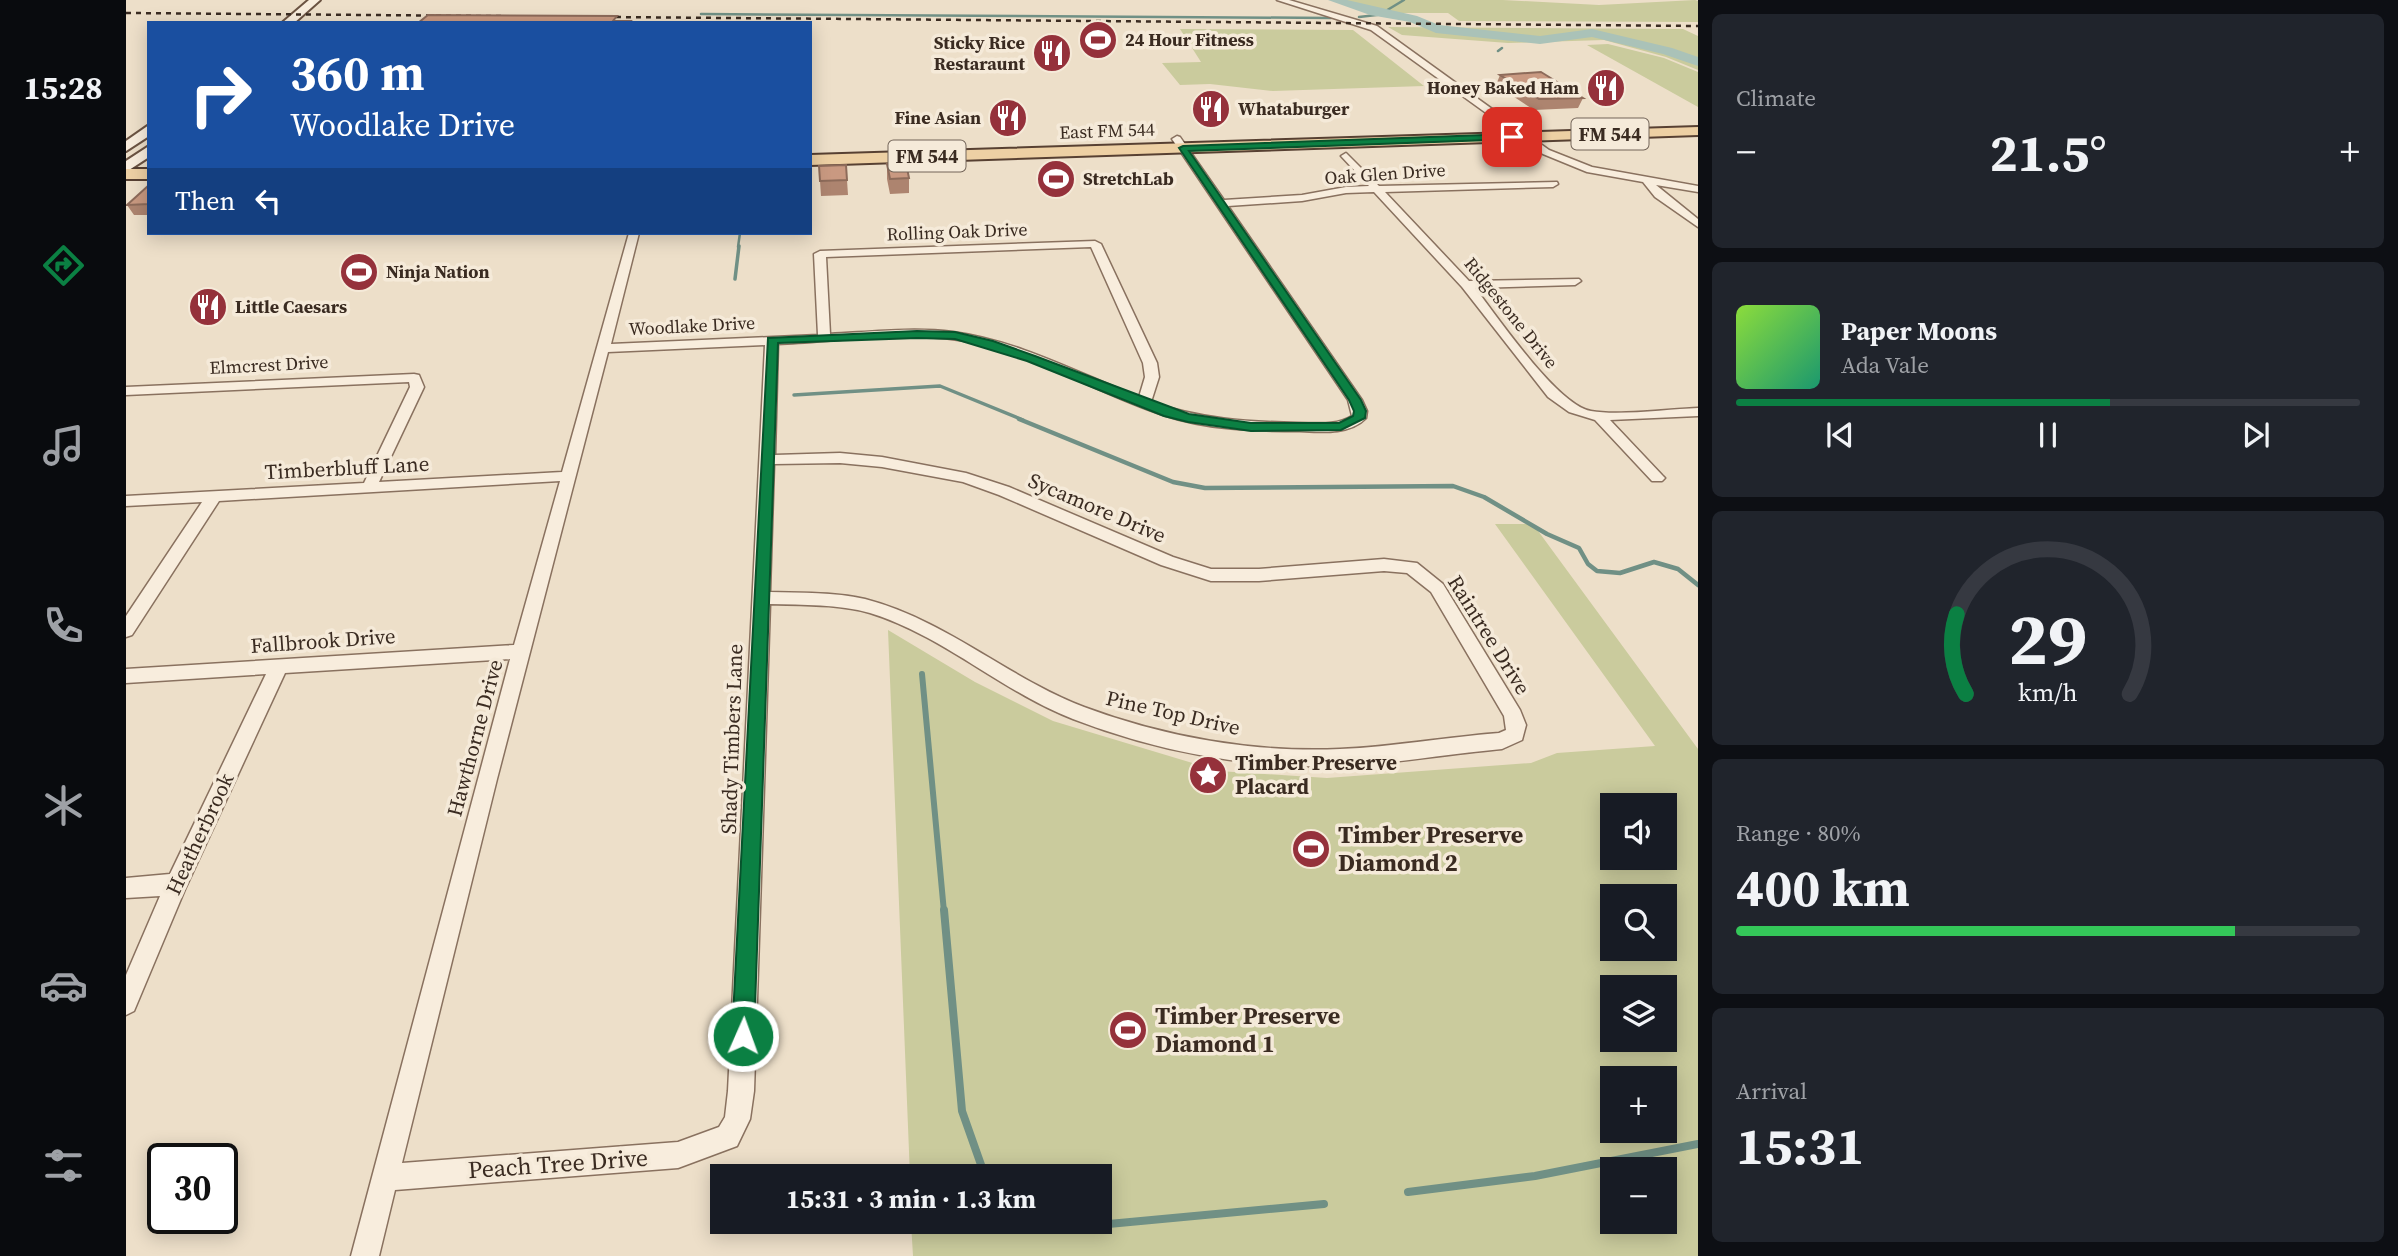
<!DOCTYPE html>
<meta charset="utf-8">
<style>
:root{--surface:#171b24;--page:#20242c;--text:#f1f3f6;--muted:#9ea1a6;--line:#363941;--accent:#0b8043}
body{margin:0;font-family:"Source Serif 4",serif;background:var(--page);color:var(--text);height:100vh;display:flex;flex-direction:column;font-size:26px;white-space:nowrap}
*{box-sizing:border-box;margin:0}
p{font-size:23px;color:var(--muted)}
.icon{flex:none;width:38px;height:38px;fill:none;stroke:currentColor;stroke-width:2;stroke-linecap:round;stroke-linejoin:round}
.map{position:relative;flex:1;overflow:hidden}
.drawer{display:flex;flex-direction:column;gap:14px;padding:14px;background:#0d0f14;width:700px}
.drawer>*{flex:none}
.top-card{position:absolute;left:21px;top:21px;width:665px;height:214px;border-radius:0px;box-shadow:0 4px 18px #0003;background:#1a4fa0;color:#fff;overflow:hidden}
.buttons{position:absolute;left:1474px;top:793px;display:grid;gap:14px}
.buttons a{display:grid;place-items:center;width:77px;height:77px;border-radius:0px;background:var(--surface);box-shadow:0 4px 18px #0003;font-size:35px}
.speed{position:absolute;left:21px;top:1143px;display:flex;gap:14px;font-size:35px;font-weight:700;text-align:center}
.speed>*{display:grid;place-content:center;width:91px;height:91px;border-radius:50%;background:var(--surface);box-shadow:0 4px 18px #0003;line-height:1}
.speed .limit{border:4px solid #111;border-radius:10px;background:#fff;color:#111}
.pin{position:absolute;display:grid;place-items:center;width:60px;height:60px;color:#fff;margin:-30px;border-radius:14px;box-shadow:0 4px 10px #0006}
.me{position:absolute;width:77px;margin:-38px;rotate:2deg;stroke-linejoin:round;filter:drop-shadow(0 0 5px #0008)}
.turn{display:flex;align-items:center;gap:24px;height:147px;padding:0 28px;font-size:32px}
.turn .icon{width:91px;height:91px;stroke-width:2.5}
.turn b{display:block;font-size:49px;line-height:60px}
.then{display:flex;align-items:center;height:66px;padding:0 28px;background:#0003;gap:14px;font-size:26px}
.big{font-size:52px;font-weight:700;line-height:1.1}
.drawer .widget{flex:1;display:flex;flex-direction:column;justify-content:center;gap:10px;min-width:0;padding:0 24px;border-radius:10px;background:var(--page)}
.drawer .dial{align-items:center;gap:0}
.dial svg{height:182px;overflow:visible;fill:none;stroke:var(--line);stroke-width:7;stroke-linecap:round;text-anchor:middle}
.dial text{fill:var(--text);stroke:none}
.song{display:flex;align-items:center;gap:21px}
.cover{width:84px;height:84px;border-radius:10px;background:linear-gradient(135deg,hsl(90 70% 55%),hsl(160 70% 35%))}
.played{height:7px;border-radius:4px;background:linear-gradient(90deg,var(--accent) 60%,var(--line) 60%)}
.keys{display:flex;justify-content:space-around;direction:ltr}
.heat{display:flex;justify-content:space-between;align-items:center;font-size:38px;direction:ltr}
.charge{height:10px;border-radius:5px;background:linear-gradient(90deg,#34c759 80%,var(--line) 0)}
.trip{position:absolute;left:584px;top:1164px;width:402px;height:70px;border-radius:0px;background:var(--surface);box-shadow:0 4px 18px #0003;font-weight:700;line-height:70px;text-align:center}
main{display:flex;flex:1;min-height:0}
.tabs{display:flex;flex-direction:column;width:126px;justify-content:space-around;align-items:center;background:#090b0e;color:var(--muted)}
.tabs .icon{width:49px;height:49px}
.tabs .on{color:var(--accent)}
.tabs b{font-size:32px;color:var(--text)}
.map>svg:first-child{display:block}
.green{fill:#cacb9d;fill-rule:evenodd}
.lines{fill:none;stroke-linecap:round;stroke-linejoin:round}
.stream-far4{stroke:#709085;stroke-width:2.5}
.stream-far3{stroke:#709085;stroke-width:3.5}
.stream-far2{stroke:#709085;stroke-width:4.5}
.stream-far1{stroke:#709085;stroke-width:6}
.stream{stroke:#709085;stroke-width:8}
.river{fill:#aac2b8;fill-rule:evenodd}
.street-casing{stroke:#89715f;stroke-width:3}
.secondary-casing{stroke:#6b5342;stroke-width:4}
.primary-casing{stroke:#574032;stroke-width:4}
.street{fill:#f8eddd;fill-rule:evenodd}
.secondary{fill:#f8eddd;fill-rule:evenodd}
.primary{fill:#edd0a4;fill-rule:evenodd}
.rail{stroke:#3a2b21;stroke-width:2.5;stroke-dasharray:5 5;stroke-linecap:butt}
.wall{fill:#ad846f}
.building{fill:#c99981;stroke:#8d6b5a;stroke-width:2}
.route{fill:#0b8043;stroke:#07532c;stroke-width:2}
.labels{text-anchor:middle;stroke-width:7;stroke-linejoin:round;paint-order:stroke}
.far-poi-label{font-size:18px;font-weight:bold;fill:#3a2b21;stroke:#f5ead9;text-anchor:start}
.far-street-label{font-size:18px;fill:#3a2b21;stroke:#f5ead9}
.shield{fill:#f5ead9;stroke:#726458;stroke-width:2}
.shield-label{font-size:19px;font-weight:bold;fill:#3a2b21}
.street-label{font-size:21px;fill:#3a2b21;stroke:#f5ead9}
.poi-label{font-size:21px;font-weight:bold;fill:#3a2b21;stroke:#f5ead9;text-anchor:start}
.near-poi-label{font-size:24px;font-weight:bold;fill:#3a2b21;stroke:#f5ead9;text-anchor:start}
.near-street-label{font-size:24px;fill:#3a2b21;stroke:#f5ead9}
</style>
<main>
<nav class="tabs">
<b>15:28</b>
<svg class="icon on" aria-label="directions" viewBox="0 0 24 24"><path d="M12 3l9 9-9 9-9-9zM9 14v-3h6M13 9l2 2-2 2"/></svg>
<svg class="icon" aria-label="music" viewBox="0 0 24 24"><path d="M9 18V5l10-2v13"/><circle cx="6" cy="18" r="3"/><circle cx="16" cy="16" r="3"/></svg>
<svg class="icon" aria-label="phone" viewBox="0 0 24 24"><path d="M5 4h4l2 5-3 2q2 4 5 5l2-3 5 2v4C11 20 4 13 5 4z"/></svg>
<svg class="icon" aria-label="climate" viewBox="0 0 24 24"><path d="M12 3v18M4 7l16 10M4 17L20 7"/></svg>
<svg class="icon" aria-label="car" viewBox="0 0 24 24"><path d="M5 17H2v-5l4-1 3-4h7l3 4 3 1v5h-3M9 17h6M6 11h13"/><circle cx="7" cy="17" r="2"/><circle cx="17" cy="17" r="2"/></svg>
<svg class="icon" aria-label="filters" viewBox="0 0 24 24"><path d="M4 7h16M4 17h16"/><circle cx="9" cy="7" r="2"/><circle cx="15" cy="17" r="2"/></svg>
</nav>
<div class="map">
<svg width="1572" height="1256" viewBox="0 0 1572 1256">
<rect width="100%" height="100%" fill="#eddfc9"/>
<!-- green -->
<path class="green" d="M1208 0H1377L1473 5 1569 0 1572 1V22L1333 21 1322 13H1255Z
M1262 27 1557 29 1572 36V70L1540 57 1478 40 1382 43 1276 35Z
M1054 29 1227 30 1298 86 1147 91 1084 84 1054 85 1036 63 1075 62Z
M1482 44 1538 58 1572 72V107L1461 45Z
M1369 524H1407L1572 749V1256H787L785 1222H975V1176H784L762 630 849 682 927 721 1093 771 1201 778 1405 763 1431 753 1529 746ZM1538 805V858H1486V805ZM1538 896V948H1486V896ZM1538 987V1040H1486V987ZM1538 1078V1130H1486V1078ZM1486 1169H1538V1222H1486Z"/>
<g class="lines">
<!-- stream-far4 -->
<path class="stream-far4" d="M575 14 1205 18
M1233 17 1259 14 1258 12 1278 0
M1372 51 1376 48
M612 247 614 233"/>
<!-- stream-far3 -->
<path class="stream-far3" d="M609 279 613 246
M668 395 814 386 897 420"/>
<!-- stream-far2 -->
<path class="stream-far2" d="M893 419 1047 482 1079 488 1327 486 1358 497 1421 534 1453 548 1462 564 1471 571 1494 573 1528 562 1552 569 1572 585"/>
<!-- stream-far1 -->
<path class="stream-far1" d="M796 674 818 912"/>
<!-- stream -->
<path class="stream" d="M818 910 836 1111 859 1176
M1282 1192 1409 1176 1572 1144
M913 1222 929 1229 1198 1204"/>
<!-- river -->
<path class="river" d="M1202 0H1221L1291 16 1313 25 1414 36 1466 29 1546 48 1572 57V66L1537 54 1466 37 1414 44 1310 33 1284 22 1244 15Z"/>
<defs>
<path id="street" d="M1151 0H1163L1251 26 1423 150 1466 167 1572 186V192L1530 185 1572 219V227L1529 197 1517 182 1461 172 1417 154 1245 30Z
M1051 136 1054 137 1098 200 1176 195 1220 187 1243 186 1215 156 1220 153 1253 186 1431 182 1432 184 1427 187 1259 192 1343 281 1453 279 1455 281 1449 285 1349 288C1372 317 1431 405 1465 411 1492 416 1543 409 1572 408V416L1484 420 1536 475 1539 478 1536 481H1526L1469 420 1443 412 1422 397 1336 287 1248 192 1220 193 1176 201 1102 206 1236 400 1241 411 1240 418C1224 435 1195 432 1174 431 1128 431 1082 430 1037 415 975 395 918 359 854 344 789 329 718 341 652 344L649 455 714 453 756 457 840 473 883 487 1047 557 1085 569H1133L1258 559 1291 563 1317 584 1394 710 1400 725 1396 740 1376 749C1321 754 1267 764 1212 766 1122 769 1030 751 947 719 875 691 818 636 744 613 712 604 677 605 644 604L628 1091 624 1119 611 1146 552 1168 269 1190 253 1256H225L384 659 159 673 60 887 8 1011 0 1015V975L34 896 0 898V878L44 874 140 674 0 683V669L388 645 434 481 93 501 6 635 0 637V616L76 502 0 506V496L238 483 284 387 283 382 0 395V387L288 374 293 375 298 387 253 482 436 472 503 233H513L485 344 692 335 688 254 694 251 969 241 975 244 1031 363 1033 377 1025 402C1074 419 1121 422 1172 423 1191 423 1210 426 1226 416L1222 400 1046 139ZM965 247 1017 363 1019 377 1013 397C952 373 893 341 827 332 787 327 744 332 704 334L700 257ZM639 345 602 1091 599 1117 593 1127 552 1142 276 1163 371 779 482 352ZM714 463 756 467 837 482 873 495 1035 565 1085 581H1133L1258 571 1281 573 1305 592 1378 716 1380 730 1373 733C1320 737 1267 747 1214 749 1129 753 1038 737 958 707 882 678 820 620 739 599 708 592 676 593 644 592L648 464Z"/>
<path id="secondary" d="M183 0H194L168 23H156Z
M23 125V136L0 151V141Z
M23 146V157L0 172V161Z"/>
<path id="primary" d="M1572 127V135L684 165V155Z
M0 169H23V179H0Z"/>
</defs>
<!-- street casing -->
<use href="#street" class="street-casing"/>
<!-- secondary casing -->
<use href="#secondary" class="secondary-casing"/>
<!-- primary casing -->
<use href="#primary" class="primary-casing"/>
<!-- street -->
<use href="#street" class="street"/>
<!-- secondary -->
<use href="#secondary" class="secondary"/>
<!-- primary -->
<use href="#primary" class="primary"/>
<!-- rail -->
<path class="rail" d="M0 13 1572 26"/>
</g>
<!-- wall -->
<path class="wall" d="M1374 75 1457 98 1452 108 1408 110 1370 85Z
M761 164 783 178V193L764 194 761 179Z
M720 165 722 195 695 196 693 166Z
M23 185V215H8L1 205Z"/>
<!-- building -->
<path class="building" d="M302 15 491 16 487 21H505L504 23H292Z
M1415 72 1457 98 1413 99 1374 75Z
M780 163 783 178 764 179 761 164Z
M720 165 721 180 694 181 693 166Z
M23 185V204L1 205Z"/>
<!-- route -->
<path class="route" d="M1386 134 1389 139 1063 151 1235 400 1240 411 1239 418 1215 430 1125 431 1062 422 1038 416 901 361 829 339 791 338 652 343 628 1036 625 1044 617 1047 609 1044 606 1036 642 338 791 331 829 332 867 341 909 356 1063 414 1125 423H1213L1227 416 1228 411 1223 400 1053 148 1057 146Z"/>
<!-- icons -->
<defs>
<symbol id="stadium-disc" viewBox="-11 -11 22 22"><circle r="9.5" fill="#95313b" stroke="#f5ead9"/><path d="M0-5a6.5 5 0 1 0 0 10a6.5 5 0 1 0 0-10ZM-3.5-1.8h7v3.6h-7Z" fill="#fff"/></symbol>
<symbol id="restaurant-disc" viewBox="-11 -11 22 22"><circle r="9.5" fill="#95313b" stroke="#f5ead9"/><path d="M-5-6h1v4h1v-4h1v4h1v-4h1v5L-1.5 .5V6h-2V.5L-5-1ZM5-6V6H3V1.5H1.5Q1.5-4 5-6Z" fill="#fff"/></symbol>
<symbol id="sight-disc" viewBox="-11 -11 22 22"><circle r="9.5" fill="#95313b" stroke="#f5ead9"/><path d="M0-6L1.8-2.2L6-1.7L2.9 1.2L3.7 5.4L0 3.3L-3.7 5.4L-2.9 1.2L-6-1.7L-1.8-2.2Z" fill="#fff"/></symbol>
</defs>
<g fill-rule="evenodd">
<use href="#stadium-disc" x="950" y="18" width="44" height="44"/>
<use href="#restaurant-disc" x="904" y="31" width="44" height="44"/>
<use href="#restaurant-disc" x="1458" y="66" width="44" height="44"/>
<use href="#restaurant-disc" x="1063" y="87" width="44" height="44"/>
<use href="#restaurant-disc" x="860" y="96" width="44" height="44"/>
<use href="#stadium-disc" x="908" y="157" width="44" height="44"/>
<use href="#stadium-disc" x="211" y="250" width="44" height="44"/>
<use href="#restaurant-disc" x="60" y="285" width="44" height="44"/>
<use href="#sight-disc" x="1060" y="753" width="44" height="44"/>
<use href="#stadium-disc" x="1163" y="827" width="44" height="44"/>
<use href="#stadium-disc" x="980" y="1008" width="44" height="44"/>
</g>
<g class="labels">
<!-- far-poi labels -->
<g class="far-poi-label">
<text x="999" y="46">24 Hour Fitness</text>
<text x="899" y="49" text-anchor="end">Sticky Rice<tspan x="899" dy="21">Restaraunt</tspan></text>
<text x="1453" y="94" text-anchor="end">Honey Baked Ham</text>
<text x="1112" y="115">Whataburger</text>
<text x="855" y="124" text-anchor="end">Fine Asian</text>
<text x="957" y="185">StretchLab</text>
<text x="260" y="278">Ninja Nation</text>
<text x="109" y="313">Little Caesars</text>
</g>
<!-- far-street labels -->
<g class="far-street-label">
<text transform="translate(981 131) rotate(-2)" y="6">East FM 544</text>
<text transform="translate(1259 174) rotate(-4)" y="6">Oak Glen Drive</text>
<text transform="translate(831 232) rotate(-2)" y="6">Rolling Oak Drive</text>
<text transform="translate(1385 313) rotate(51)" y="6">Ridgestone Drive</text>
<text transform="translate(566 326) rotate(-3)" y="6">Woodlake Drive</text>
<text transform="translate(143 365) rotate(-3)" y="6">Elmcrest Drive</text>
</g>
<!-- shield labels -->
<g class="shield">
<rect x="1445.5" y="118.5" width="77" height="31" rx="5"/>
<rect x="762.5" y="140.5" width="77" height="31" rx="5"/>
</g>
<g class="shield-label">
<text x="1484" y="141">FM 544</text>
<text x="801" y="163">FM 544</text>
</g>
<!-- street labels -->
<g class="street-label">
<text transform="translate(221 468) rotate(-3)" y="7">Timberbluff Lane</text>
<text transform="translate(971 508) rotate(23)" y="7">Sycamore Drive</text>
<text transform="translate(1363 635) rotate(58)" y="7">Raintree Drive</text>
<text transform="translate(197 641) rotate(-4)" y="7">Fallbrook Drive</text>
<text transform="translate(1047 713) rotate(13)" y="7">Pine Top Drive</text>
<text transform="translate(349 738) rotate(-75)" y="7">Hawthorne Drive</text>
<text transform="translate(606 739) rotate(-88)" y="7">Shady Timbers Lane</text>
<text transform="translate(74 834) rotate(-65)" y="7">Heatherbrook</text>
</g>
<!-- poi labels -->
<g class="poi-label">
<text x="1109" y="770">Timber Preserve<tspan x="1109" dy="24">Placard</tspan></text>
</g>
<!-- near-poi labels -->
<g class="near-poi-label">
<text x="1212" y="843">Timber Preserve<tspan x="1212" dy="28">Diamond 2</tspan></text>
<text x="1029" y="1024">Timber Preserve<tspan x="1029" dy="28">Diamond 1</tspan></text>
</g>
<!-- near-street labels -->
<g class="near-street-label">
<text transform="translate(432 1164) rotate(-4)" y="8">Peach Tree Drive</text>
</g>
</g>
</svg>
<div class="buttons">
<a><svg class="icon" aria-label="sound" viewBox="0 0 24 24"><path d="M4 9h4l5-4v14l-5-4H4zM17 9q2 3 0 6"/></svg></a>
<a><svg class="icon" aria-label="search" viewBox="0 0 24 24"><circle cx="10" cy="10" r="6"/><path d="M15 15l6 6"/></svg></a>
<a><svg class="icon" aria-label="layers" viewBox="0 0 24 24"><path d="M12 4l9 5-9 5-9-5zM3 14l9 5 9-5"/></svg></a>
<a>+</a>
<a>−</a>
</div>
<div class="speed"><div class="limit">30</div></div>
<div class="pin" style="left:1386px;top:137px;background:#d93025"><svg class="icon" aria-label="arrive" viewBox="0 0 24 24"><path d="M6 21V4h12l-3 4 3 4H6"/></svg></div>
<svg class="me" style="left:617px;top:1036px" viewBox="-20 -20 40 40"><circle r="17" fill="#0b8043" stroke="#fff" stroke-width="3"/><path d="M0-11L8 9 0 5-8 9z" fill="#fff"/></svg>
<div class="trip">15:31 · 3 min · 1.3 km</div>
<div class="top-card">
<div class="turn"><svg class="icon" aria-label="right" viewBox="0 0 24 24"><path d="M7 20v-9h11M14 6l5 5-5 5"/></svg><div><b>360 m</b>Woodlake Drive</div></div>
<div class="then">Then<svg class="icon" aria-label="left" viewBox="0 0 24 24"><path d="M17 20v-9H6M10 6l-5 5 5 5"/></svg></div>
</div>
</div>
<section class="drawer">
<div class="widget"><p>Climate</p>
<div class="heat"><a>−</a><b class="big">21.5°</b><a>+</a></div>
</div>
<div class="widget">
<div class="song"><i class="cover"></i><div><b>Paper Moons</b><p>Ada Vale</p></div></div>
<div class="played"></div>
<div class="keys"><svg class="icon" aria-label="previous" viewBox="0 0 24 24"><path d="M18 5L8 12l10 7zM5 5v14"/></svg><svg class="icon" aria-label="pause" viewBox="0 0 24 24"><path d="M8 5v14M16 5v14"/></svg><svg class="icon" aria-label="next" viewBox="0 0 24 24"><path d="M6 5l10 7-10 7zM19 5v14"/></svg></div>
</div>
<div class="widget dial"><svg viewBox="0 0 100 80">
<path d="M14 69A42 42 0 1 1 86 69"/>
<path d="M14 69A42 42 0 0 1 10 34" stroke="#0b8043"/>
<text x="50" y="56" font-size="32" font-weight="700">29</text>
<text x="50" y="72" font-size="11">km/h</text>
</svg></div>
<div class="widget"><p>Range · 80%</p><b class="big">400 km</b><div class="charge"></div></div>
<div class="widget"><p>Arrival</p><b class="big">15:31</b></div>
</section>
</main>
